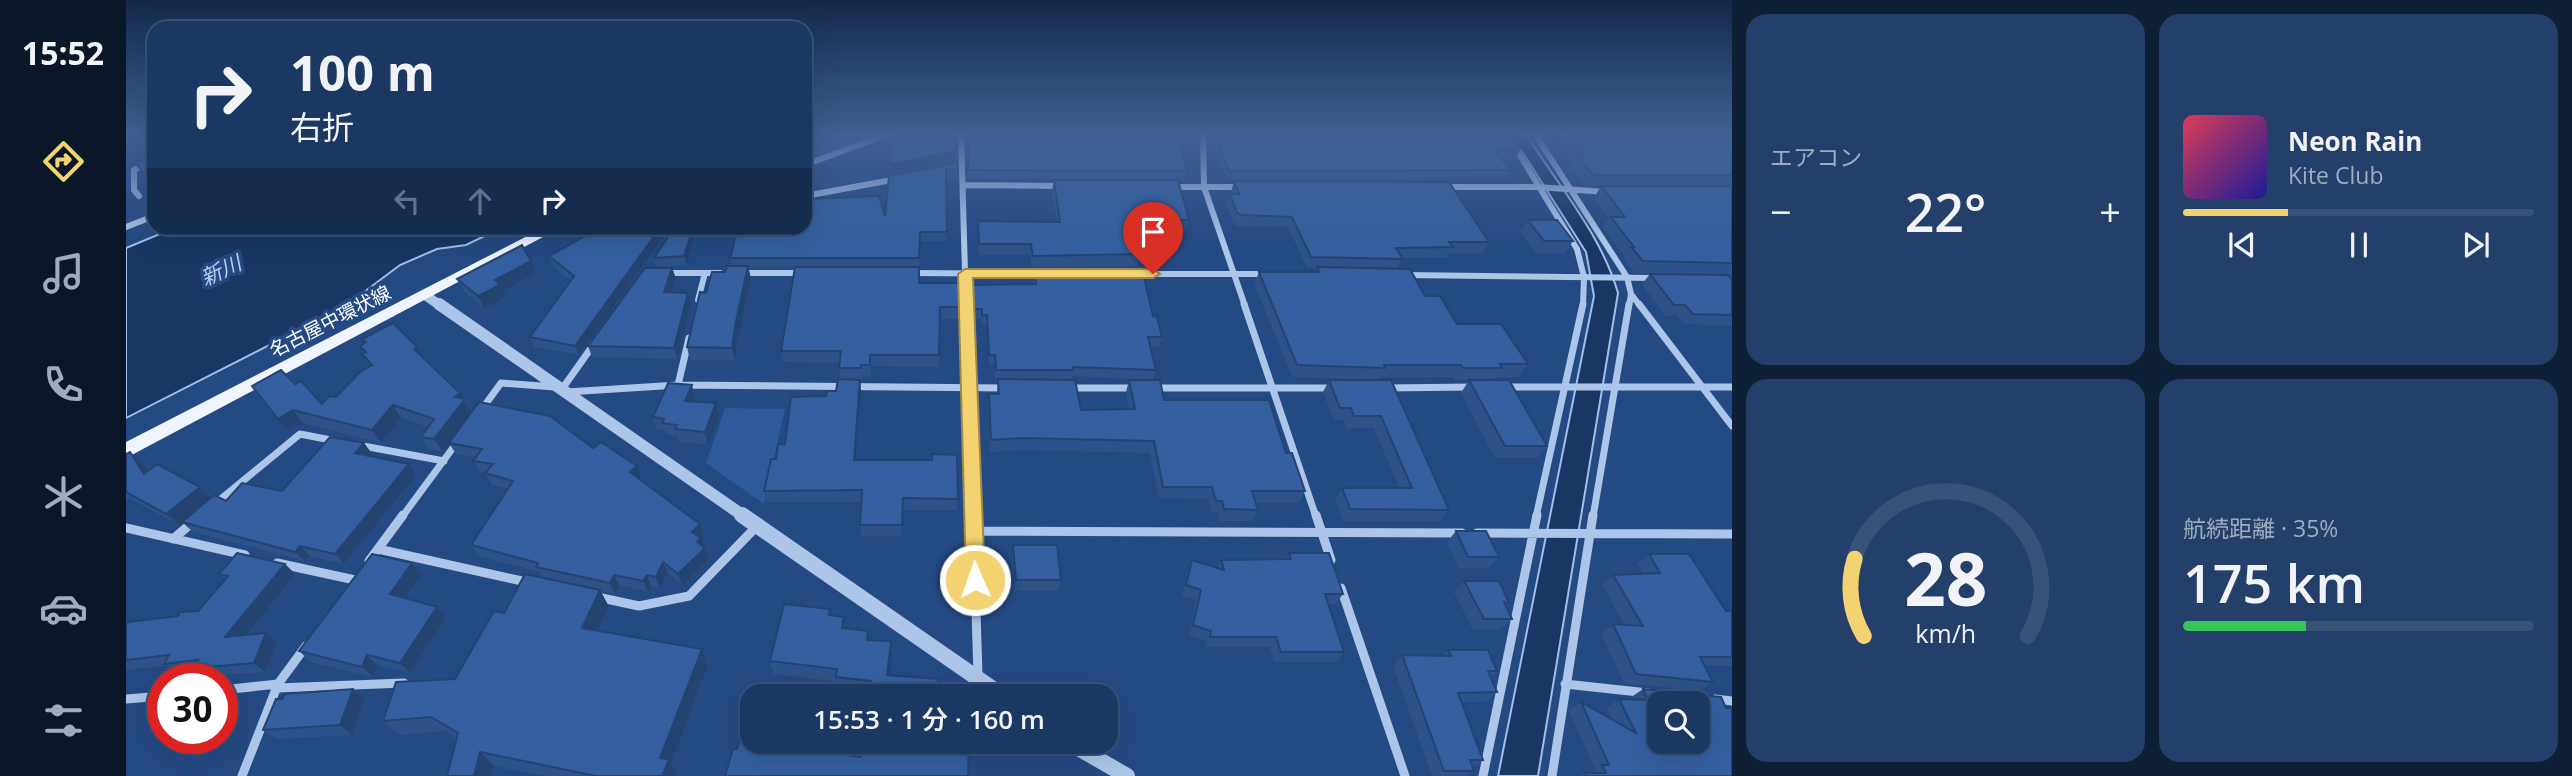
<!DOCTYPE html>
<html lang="ja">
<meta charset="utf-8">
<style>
:root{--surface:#1b3863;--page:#243f69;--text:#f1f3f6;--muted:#a0acbe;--line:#395278;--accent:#f3d371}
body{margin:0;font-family:"Open Sans","Noto Sans JP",sans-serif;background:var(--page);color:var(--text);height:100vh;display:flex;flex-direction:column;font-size:26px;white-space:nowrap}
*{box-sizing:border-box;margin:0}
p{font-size:23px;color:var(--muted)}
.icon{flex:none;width:38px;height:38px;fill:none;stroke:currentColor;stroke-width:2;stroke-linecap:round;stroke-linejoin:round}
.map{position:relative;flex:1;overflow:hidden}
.sheet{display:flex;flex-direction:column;gap:14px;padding:14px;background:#0f1f36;width:840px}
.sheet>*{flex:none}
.hud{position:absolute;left:21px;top:21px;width:665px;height:214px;border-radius:21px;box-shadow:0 7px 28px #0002,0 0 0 2px var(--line);background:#1b3863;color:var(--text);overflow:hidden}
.fabs{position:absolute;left:1521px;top:691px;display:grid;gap:14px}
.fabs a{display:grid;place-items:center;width:63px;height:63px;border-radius:14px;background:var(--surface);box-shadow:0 7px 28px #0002,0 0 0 2px var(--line);font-size:35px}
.speed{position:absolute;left:21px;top:663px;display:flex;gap:14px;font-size:35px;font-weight:700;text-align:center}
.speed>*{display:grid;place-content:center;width:91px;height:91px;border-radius:50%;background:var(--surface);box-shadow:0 7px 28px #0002,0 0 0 2px var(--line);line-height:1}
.speed .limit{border:10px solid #d22;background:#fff;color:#111}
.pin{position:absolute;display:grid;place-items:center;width:60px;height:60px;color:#fff;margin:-72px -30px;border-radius:50% 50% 50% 0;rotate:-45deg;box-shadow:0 0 7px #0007}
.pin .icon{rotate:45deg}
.me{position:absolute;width:77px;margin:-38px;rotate:358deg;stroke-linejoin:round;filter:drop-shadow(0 0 5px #0008)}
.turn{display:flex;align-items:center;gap:24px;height:147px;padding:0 28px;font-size:32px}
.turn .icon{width:91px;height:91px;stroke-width:2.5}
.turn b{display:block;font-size:49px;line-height:60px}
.lanes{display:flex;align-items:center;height:66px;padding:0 28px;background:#0003;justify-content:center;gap:35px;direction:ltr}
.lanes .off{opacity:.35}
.big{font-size:52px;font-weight:600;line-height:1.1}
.sheet .widget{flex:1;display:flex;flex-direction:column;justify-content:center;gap:10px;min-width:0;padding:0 24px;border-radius:21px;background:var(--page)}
.sheet .dial{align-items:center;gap:0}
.dial svg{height:182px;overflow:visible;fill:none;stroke:var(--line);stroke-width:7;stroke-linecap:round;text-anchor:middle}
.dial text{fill:var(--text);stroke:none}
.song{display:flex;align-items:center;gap:21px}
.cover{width:84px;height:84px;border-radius:10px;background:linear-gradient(135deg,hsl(350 70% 55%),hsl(240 70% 35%))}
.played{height:7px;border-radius:4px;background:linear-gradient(90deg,var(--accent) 30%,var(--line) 30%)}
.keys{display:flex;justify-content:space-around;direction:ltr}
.heat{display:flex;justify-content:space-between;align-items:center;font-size:38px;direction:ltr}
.charge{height:10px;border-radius:5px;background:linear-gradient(90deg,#34c759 35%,var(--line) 0)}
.sheet .tiles{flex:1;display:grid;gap:14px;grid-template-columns:repeat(2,1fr)}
.trip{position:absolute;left:614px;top:684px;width:378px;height:70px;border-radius:21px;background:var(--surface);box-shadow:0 7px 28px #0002,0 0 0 2px var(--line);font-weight:600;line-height:70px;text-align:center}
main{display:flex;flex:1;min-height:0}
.tabs{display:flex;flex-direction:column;width:126px;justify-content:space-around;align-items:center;background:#0b1628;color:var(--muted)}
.tabs .icon{width:49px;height:49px}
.tabs .on{color:var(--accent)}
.tabs b{font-size:32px;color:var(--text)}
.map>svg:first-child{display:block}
.green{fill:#2e5b9c}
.water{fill:#193664;stroke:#a1bfe9;stroke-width:2}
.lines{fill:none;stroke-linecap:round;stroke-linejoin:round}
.stream{stroke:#a1bfe9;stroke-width:6}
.minor-far2{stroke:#adc5e8;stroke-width:6}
.minor-far1{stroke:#adc5e8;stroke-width:7}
.minor{stroke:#adc5e8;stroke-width:9}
.tertiary-far2{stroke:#adc5e8;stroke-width:10}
.tertiary-far1{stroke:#adc5e8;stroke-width:12}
.tertiary{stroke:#adc5e8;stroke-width:16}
.primary{fill:#f0f4fe;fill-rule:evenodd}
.wall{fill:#2d538a;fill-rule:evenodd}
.shaded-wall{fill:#244371}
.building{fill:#3460a1;stroke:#244371;stroke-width:2;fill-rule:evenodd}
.route{fill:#f3d371;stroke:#9e8949;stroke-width:2}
.labels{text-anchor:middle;stroke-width:7;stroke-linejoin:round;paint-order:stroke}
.street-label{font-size:19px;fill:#fff;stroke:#244a84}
.water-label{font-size:21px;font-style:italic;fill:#b9cff0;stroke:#244a84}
</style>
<main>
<nav class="tabs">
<b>15:52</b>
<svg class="icon on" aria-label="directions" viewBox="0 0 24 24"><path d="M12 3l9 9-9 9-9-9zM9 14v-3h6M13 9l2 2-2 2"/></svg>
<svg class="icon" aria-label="music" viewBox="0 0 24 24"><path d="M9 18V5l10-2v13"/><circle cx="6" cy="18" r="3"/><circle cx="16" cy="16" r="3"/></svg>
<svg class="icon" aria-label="phone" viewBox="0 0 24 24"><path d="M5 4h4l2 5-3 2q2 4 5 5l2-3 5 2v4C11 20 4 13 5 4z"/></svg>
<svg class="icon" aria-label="climate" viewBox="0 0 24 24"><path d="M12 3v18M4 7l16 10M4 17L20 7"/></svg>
<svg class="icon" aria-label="car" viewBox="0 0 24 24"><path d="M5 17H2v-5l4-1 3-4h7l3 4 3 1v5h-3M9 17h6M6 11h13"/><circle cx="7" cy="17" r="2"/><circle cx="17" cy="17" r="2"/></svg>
<svg class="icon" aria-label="filters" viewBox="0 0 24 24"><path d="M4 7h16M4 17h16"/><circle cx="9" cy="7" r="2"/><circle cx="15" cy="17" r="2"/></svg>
</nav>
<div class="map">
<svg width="1606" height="776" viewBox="0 0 1606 776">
<rect width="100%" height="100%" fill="#244a84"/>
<!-- green -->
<path class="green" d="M679 134H752L695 157 679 151Z
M599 408 659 409 638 504 580 463Z"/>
<!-- water -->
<path class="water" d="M1385 134H1400C1433 187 1475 234 1492 293L1412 776H1372L1468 296 1460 252Z
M48 228H375L340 245 311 249 274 265 218 307 0 418V248Z"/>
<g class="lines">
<!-- stream -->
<path class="stream" d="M13 196 8 190V170L28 160"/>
<!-- minor-far2 -->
<path class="minor-far2" d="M835 134 840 306
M1077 134 1078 187 1119 306
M1381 134 1451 249 1458 277 1457 306
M1409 134 1501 277 1505 294 1514 306
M679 165 762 134
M837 185 934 186
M1044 187H1113
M1317 187H1412L1480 192
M679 196 771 179
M0 227 28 216
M539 273H594
M616 273H674
M784 273 916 274
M1008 274H1140
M1278 275 1528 278
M572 300 579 273
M1503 306 1505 294"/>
<!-- minor-far1 -->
<path class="minor-far1" d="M840 304 847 517
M1118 304 1190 517
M1513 304 1606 426
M552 385 563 338
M1379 387H1606
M941 388H1010
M1029 388H1209
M1260 388 1346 387
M436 389 468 344
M441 392 552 385 880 388
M356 409 375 383 429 387
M232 445 318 461
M90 503 174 434 210 441
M276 517 332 441
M1410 517 1457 304
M1467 517 1503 304"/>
<!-- minor -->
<path class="minor" d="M847 515 852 675
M1190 515 1205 560
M0 528 119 555
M848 531 1336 533
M1351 533 1606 534
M47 539 67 522
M252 549 405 583
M243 561 277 515
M151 563 229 580
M1215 588 1279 776
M471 597 513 606 563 596 631 526
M1439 684 1522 693
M151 688 278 683
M96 690 152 684
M0 699 37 696
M1589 699 1606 701
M116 776 152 684 180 646
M1357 776 1411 515
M1426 776 1467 515"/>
<!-- tertiary-far2 -->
<path class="tertiary-far2" d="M299 295 315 306"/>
<!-- tertiary-far1 -->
<path class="tertiary-far1" d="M313 304 619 517"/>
<!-- tertiary -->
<path class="tertiary" d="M616 515 877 696
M942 742 1001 776"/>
<!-- primary -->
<path class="primary" d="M417 228H434L0 458V442Z"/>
</g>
<!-- wall -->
<path class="wall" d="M843 134 1074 142 1072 151H1055L1061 171 1059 180 842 179Z
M1082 134H1385L1395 149 1389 159H1375L1385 170 1379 179 1101 180 1090 152 1083 151Z
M1428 134H1606V275L1508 273 1497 258 1498 256 1477 228 1483 218 1468 198 1475 186H1459L1445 168 1448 163Z
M831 163V179L820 178V241H794L793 283 835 307 834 319H814L813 367 745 366V377H736V379H714V363L657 362 655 351 669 267H622L625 279 612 339 609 360H564L561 347 580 293 606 266 604 258 610 234 570 233 561 265 530 267 528 258 548 228H679L685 191 686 199 759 216 763 176Z
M928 180 1063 220 1060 231H1009L1013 254 1011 266 906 267 904 255H853L852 221 931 222 926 191Z
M1108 181 1363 242 1357 253H1324L1321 258H1276L1271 269 1299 296 1331 324 1402 364 1393 377H1370L1368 380 1421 446 1411 458H1369L1335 393 1343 380H1329L1327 377H1254L1252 380 1166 377 1128 284 1133 272H1189L1190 268H1181L1162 227 1112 226 1108 224 1100 205 1104 194H1106L1105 192Z
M1402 220 1447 241 1439 253 1410 254 1394 232Z
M473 228H544L453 355 409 347 404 337 445 280 426 266 423 256 463 234Z
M546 268 550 279 545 292 565 304 552 359 466 357 462 346Z
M908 269 1027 316 1036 337 1033 347H1025L1030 370 1027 380 1038 400 1160 453 1179 491 1173 503H1130L1132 510 1127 521H1093L1091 512H1085L1082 499 1033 498 1024 453 895 450 864 452 862 406 863 394H871L872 379H870L869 365H863L861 325H856V319H847L846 285 908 284ZM946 376 1026 380H1003L1000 392 1003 409 955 410 946 380Z
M410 273 377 291 380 297 358 309 338 291 331 279Z
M1524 274 1606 280V326L1558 324 1551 315 1539 316 1516 284Z
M236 339 299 360 339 399 346 411 467 448 515 478 514 479 574 524 578 535 575 538 583 559 556 585 542 573 534 588 525 586 522 592 493 585 489 594 417 578 413 572 352 556 345 545 382 489 366 485 359 473 354 472 347 461 349 458 330 454 323 443 317 452 303 449 295 437 302 427 275 418 255 443 177 423 162 431 152 419 169 384 196 404 210 397 244 367 236 354 238 353 234 346 239 343Z
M1203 380H1265L1323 510 1314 521H1217L1209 499 1216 488H1273L1248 428H1221L1218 420H1208L1197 392Z
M710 391H735L730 460 832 499 831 510H777L776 536H735L734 525 735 502H641L638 491 650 459 659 444 700 396Z
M569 397 568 401 590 403 593 416 582 445 553 442 552 436 541 435 539 430H531L527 417Z
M238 443 246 454 244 456 290 475 218 564 184 556 179 561 67 532 56 522 53 525 3 498 0 499V454L4 452 17 464 22 471 74 487 85 497 100 501 156 491Z
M1330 531 1373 557 1362 568H1332L1321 542Z
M887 545 935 580 932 591H889L886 556Z
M1163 553 1217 594 1210 604H1203L1218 652 1211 662H1148L1144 647H1079L1080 641 1063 635 1070 600 1056 596 1062 570 1066 560 1091 568 1095 560 1160 559Z
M1523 554 1600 611H1606V666H1578L1587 682 1573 691 1498 683 1475 634 1487 624 1499 625 1476 585 1487 575 1517 573 1511 564Z
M159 564 169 574 119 635 140 633 151 642 139 672 81 676 72 670 51 673 41 666 0 670V625L52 616 72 611 99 579 93 574Z
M295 574 278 598 320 618 284 673 251 665 247 677 185 662 173 651Z
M1338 581 1383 603 1380 606 1386 619 1375 629 1347 630 1328 592Z
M474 590 483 607 472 631 576 649 582 665 545 764 551 773 549 776H418L368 766 365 776H321L330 738 320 731 273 735 257 721 329 679 378 613Z
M704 609 705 615 720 628 743 640 765 641 766 655 743 694 712 690 711 682 648 674 644 661Z
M1322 650 1371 671 1365 677 1371 692 1360 702H1336L1357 760 1347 768 1348 771 1341 776H1306L1267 666 1276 655 1317 656Z
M227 689 239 699 226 735 150 739 137 730Z
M1517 689 1606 776H1454L1459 773H1463L1469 769 1443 711 1455 702 1486 719 1481 708 1493 699 1505 700 1504 698Z"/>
<!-- shaded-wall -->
<path class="shaded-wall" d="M0 146 6 154 0 157Z
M830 151V160L765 173 764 164Z
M687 164 688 173 687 189 679 191V181Z
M534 228H544L453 355 449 346Z
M567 228H569L570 233 561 265 558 256Z
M405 261 410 273 377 291 380 297 358 309 352 296 369 280Z
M622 266 625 279 612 339 609 360 606 348 609 326Z
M546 268 550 279 541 303 538 292Z
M562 293 565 304 552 359 548 348Z
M291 347 299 360 288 349Z
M734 380 735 391 729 472 728 460Z
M566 385 569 397 563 413 559 401Z
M334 393 346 412 317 452 308 439 329 397Z
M590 403 593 416 582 445 579 432Z
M267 405 275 418 255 443 246 430Z
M167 410 177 423 162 431 152 419Z
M238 443 246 454 237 464 229 453Z
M4 452 17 464 31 486 18 474Z
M283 464 290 475 218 564 209 554Z
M511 466 515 478 509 484 504 472Z
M74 487 86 499 53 525 40 514Z
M574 524 578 535 570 543 566 532Z
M575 538 583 559 556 585 552 574 571 542Z
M174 546 184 556 179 561 169 552Z
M537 562 542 573 534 588 530 577Z
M286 563 295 574 274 605 264 594Z
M159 564 169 574 111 646 99 637Z
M488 575 493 585 489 594 484 583Z
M521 575 525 586 522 592 517 581Z
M474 590 483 607 466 643 456 628Z
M311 607 320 618 284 673 274 663Z
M140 633 151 642 139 672 128 663Z
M765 641 766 655 762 688 761 675Z
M576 649 582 665 545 764 551 773 549 776H536L534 758Z
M241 655 251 665 247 677 236 667Z
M227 689 239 699 226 735 214 725Z
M354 752 368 766 365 776H348Z"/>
<!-- building -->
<path class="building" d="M767 134H830V151L764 164Z
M843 134H1074V142H1053L1061 171 842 170Z
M1085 134H1385L1395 149 1368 150 1385 170 1103 171 1092 142H1086Z
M1443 134H1606V175H1467L1452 156H1459Z
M28 156V187L9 162Z
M831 163V170L820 169 821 232H794L793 258H604L612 228H679V192L685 191V199L753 196 759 216 763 176Z
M679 164H687L686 179 679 181Z
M928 180H1052L1063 220H1007L1013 254 907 256 905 244H853L852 221 934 222Z
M1108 181 1323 182 1363 242H1323L1327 247 1270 248 1277 259 1185 257 1166 217 1116 215 1111 213 1104 194H1113Z
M1475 186H1606V263L1517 261 1505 247H1508L1485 217H1499Z
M1402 220H1431L1447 241H1418Z
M473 228H534L449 346 404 337 448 276 423 256 463 234Z
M548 228H567L558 256 528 258Z
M396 245 405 261 369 280 374 285 352 296 331 279Z
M601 266H622L609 326 606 348 561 347 574 292 580 293 586 272H599Z
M669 267H793V283H834L835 307H814L813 355H744V365H735V368H713L715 351H655Z
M1191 267 1284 269 1299 296H1314L1331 324H1375L1402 364H1374L1376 368H1337L1335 365H1258L1259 368 1171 365 1133 272H1193Z
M519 268H546L538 292 562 293 548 348 462 346Z
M908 269H1016L1027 316 1031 317 1036 337H1022L1030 370 947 367V370H870L869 355H863L861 315H856V309H847L846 285 910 284Z
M1524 274 1602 275 1606 280V315L1567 314 1559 305H1548Z
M267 323 291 347 288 349 334 393 329 397 339 399 308 439 295 437 308 419 267 405 246 430 167 410 152 419 126 386 155 370 169 384 175 381 196 404 203 396 210 397 234 372 246 365 236 354 240 352 234 346 240 342 236 339Z
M712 379 734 380 728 460H806V454L831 455 832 499 777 498 776 525H734L736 490 638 491 645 459H650L652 444H659L665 397 700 396 701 391H710Z
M872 379 949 380 955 410 1009 409 1003 380H1034L1038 400H1143L1160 453H1166L1179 491H1126L1132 510 1098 509 1096 501H1090L1086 487H1037L1028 441 896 438 865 440 863 394H873Z
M1203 380H1265L1323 510 1224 509 1216 488H1286L1255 416H1228L1225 408H1214Z
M1343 380H1383L1421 446H1379Z
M542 383 566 385 559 401 590 403 579 432 549 429 551 425 536 423 538 419 527 417Z
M353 402 424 416 467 448 475 442 511 466 504 472 574 524 566 532 575 538 571 542 579 548 552 574 537 562 530 577 521 575 517 581 488 575 484 583 410 567 412 563 345 545 387 481 359 473 367 464 347 461 356 449 323 443Z
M204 437 238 443 229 453 283 464 209 554 174 546 169 552 56 522 88 495 100 501 116 483 156 491Z
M4 452 18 474 31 464 74 487 40 514 0 492V454Z
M1330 531H1360L1373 557H1342Z
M887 545H931L935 580H890Z
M111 553 159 564 99 637 140 633 128 663 69 668 72 660 38 664 43 655 0 660V625L2 622 52 616 54 612 72 611 102 576 93 574Z
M1163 553H1203L1217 594H1199L1218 652H1155L1150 637H1084L1085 631 1067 625 1075 590 1060 585 1066 560 1098 570 1095 560 1165 559Z
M246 554 286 563 264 594 311 607 274 663 241 655 236 667 173 651Z
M1523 554H1563L1600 611H1606V657H1574L1587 682 1510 674 1487 624 1517 626 1487 575 1534 573Z
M399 574 474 590 456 628 576 649 534 758 543 760 536 776H470L354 752 348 776H321L332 733 305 717 257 721 270 682 329 679 368 611 378 613Z
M1338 581H1373L1383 603 1378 602 1386 619H1358Z
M658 604 704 609 703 615 718 617 716 628 742 631 741 640 765 641 761 675 812 679 811 696H743L745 681 710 677 711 669 644 661Z
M1322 650H1362L1371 671H1362L1371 692 1332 693 1357 760H1344L1348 771H1318L1276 655 1325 656Z
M227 689 214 725 137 730 150 699H156L159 694Z
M1517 689 1595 697 1600 708H1606V776H1460L1459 773H1480L1476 765H1483L1455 702 1510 733 1493 699 1522 700ZM1533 704H1572V742H1533Z
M613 742 735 757 737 742H843L842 776H599L607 749H611Z"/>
<!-- sky -->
<linearGradient id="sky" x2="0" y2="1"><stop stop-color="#142949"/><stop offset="0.55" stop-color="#3f6094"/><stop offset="1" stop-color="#3f6094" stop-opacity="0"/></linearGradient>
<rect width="1606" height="243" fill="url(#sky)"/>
<!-- route -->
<path class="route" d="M839 269H1027L1034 274 1027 278H847L859 580 856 586 849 589 843 586 840 580 832 274Z"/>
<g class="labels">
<!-- street labels -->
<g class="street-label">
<text transform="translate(204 321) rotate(-27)" y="7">名古屋中環状線</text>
</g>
<!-- water labels -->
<g class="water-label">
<text transform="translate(95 271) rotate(-25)" y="7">新川</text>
</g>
</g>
</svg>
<div class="fabs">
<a><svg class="icon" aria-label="search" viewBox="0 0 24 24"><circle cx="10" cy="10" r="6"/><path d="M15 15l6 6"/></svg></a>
</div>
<div class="speed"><div class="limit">30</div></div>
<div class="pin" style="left:1027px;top:274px;background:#d93025"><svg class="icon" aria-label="arrive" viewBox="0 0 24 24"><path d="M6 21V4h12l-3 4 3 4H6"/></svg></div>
<svg class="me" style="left:849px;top:580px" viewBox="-20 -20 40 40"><circle r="17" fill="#f3d371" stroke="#fff" stroke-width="3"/><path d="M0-11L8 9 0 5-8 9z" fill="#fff"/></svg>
<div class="trip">15:53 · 1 分 · 160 m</div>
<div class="hud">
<div class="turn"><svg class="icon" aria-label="right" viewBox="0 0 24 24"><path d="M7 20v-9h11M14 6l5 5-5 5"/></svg><div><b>100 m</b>右折</div></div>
<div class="lanes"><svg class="icon off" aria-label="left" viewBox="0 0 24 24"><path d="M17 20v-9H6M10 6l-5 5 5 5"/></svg><svg class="icon off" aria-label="ahead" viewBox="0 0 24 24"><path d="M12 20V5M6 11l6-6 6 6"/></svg><svg class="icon" aria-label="right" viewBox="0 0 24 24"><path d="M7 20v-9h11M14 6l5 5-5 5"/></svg></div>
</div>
</div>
<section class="sheet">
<div class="tiles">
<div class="widget"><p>エアコン</p>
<div class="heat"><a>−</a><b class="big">22°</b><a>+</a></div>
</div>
<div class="widget">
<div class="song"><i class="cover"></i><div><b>Neon Rain</b><p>Kite Club</p></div></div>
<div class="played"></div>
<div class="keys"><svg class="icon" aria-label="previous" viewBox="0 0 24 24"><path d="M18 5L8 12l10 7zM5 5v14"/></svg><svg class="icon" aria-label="pause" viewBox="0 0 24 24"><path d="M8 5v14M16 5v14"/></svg><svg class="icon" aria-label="next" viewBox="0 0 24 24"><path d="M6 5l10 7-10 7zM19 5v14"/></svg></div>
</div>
<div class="widget dial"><svg viewBox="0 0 100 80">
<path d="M14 69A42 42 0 1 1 86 69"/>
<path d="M14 69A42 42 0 0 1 10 35" stroke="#f3d371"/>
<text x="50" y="56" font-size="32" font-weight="700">28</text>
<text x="50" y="72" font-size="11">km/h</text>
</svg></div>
<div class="widget"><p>航続距離 · 35%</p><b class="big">175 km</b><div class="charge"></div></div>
</div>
</section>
</main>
